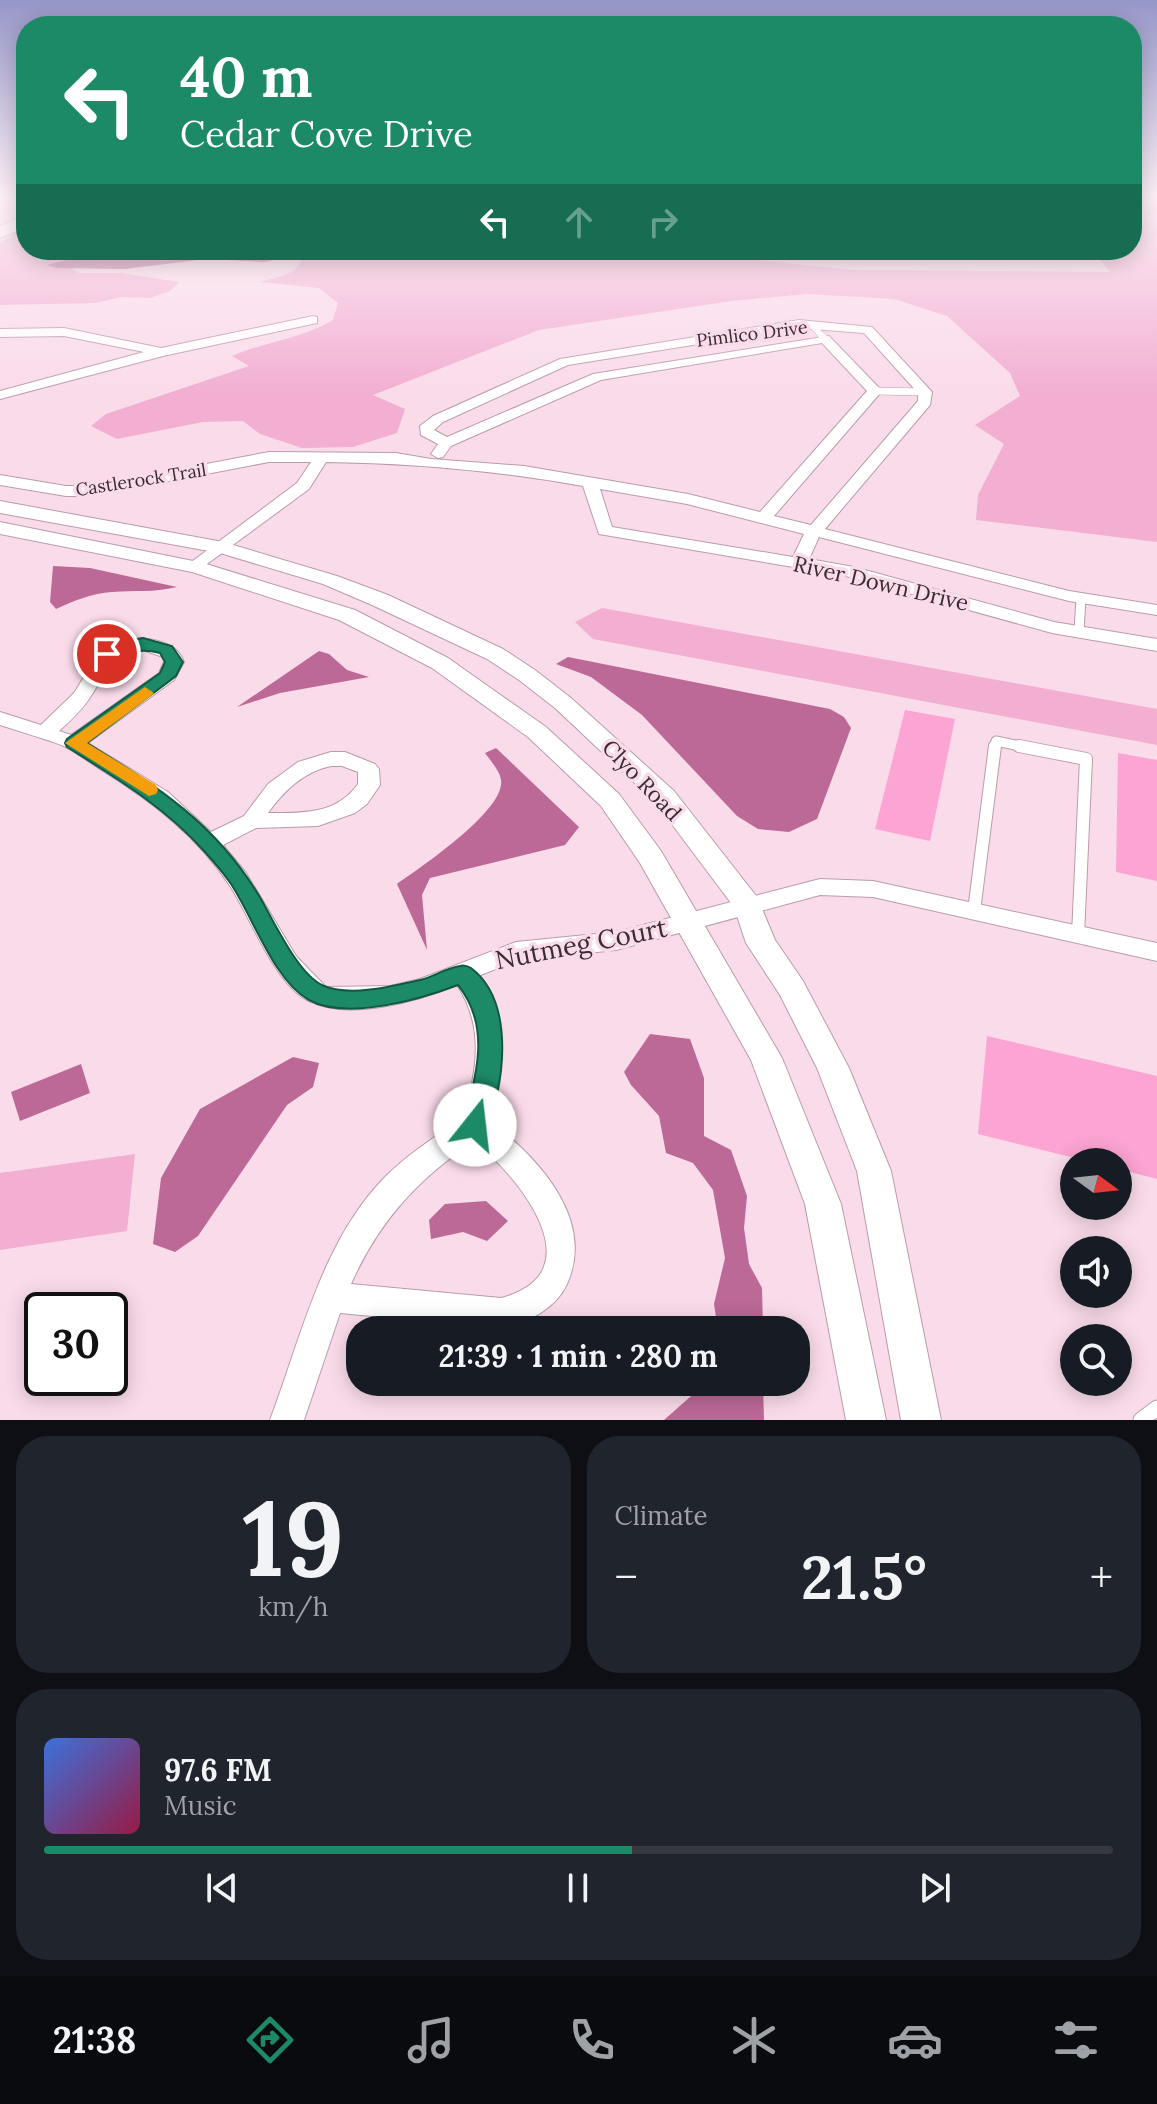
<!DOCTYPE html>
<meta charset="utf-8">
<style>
:root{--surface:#171b24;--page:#20242c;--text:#f1f3f6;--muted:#9ea1a6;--line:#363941;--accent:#1c8967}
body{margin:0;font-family:Lora,serif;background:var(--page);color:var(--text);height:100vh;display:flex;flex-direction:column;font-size:30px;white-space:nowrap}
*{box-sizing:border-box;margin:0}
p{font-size:26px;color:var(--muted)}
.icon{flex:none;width:44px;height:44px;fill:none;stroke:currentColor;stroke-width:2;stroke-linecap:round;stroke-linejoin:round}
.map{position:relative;height:1420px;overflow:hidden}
.sheet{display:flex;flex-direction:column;gap:16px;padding:16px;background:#0d0f14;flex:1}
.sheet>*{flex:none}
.top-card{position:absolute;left:16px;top:16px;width:1126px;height:244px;border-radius:32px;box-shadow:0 4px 20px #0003;background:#1c8967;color:#fff;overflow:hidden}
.needle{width:52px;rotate:105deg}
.tools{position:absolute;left:1060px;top:1148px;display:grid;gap:16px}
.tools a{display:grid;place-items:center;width:72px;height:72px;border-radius:50%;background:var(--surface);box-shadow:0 4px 20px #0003;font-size:40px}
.speed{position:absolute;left:24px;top:1292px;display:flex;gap:16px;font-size:40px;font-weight:700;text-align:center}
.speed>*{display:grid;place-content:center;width:104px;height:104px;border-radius:50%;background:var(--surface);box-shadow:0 4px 20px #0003;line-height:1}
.speed .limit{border:4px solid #111;border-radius:12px;background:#fff;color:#111}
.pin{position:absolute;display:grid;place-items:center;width:68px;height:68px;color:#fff;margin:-34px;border:4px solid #fff;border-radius:50%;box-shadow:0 2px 8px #0007}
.me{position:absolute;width:88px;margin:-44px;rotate:16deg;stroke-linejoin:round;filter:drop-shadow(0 0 6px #0008)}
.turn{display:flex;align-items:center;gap:28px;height:168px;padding:0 32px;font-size:36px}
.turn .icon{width:104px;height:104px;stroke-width:2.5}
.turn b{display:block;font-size:56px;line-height:68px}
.lanes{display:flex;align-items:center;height:76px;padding:0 32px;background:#0003;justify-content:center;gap:40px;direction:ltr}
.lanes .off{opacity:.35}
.big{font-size:60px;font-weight:700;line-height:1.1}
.sheet .tile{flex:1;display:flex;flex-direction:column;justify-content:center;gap:12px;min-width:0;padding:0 28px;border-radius:32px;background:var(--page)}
.sheet .dial{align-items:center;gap:0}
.dial b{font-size:104px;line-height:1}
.song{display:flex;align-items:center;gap:24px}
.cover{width:96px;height:96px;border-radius:12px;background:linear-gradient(135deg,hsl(220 70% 55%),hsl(340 70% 35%))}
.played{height:8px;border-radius:4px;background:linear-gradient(90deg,var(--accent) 55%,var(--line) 55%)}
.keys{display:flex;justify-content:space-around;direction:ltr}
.heat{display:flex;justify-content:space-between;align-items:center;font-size:44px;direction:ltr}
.sheet .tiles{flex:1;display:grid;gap:16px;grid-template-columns:1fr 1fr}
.tile:last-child{grid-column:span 2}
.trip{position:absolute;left:346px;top:1316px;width:464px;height:80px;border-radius:32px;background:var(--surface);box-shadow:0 4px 20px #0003;font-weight:700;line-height:80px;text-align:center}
.menu{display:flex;height:128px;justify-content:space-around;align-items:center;background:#090b0e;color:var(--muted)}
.menu .icon{width:56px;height:56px}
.menu .current{color:var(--accent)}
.menu b{font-size:36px;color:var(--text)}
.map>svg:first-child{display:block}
.green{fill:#f2afd2}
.water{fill:#bc6997}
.building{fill:#fca4d3}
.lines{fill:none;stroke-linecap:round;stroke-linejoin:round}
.service-far4-casing{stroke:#b99caa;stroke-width:7}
.service-far3-casing{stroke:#b99caa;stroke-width:8}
.service-far2-casing{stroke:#b99caa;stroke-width:11}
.service-far1-casing{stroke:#b99caa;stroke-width:14}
.service-casing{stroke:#b99caa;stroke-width:17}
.minor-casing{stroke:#b99caa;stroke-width:2}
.tertiary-casing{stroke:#b99caa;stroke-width:2}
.primary-casing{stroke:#b99caa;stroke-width:2}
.service-far4{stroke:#fff;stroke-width:6}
.service-far3{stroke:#fff;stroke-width:7}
.service-far2{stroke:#fff;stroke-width:9}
.service-far1{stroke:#fff;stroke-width:12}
.service{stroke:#fff;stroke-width:15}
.minor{fill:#fff;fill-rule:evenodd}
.tertiary{fill:#fff;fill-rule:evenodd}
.primary{fill:#fff;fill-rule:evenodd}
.route{fill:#1c8967;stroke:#125943;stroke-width:2}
.slow{fill:#f59e0b}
.labels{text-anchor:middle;stroke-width:7;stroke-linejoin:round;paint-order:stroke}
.far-street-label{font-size:18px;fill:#392d33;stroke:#fadbea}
.street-label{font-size:22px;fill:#392d33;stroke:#fadbea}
.near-street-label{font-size:26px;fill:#392d33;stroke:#fadbea}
</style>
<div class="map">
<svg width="1157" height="1420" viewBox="0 0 1157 1420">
<rect width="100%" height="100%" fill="#fadbea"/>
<!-- green -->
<path class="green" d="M1132 195H1157V542L976 520 978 495 1004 444 975 425 1020 396 1010 373 947 316 894 299 807 294 732 301 539 330 373 395 405 409 397 433 353 447 302 448 260 434 243 421 203 422 117 439 91 426 106 414 249 366 232 356C267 341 301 339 333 320L338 303 319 288 260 282C280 276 302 275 304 250H690L709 255 851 270 1110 272 1092 250H1132Z
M26 226V250H93L60 261 79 273H121L179 282 170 291 150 298 122 297 95 303 0 305V243Z
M602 608 1157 709V745L593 639 575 622Z
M135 1154 127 1231 0 1250V1173Z"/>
<!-- water -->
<path class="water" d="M102 250H297L289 257 264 262 206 259 125 269 57 268 47 265Z
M53 566 90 568 177 587C152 593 136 590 112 592 92 593 74 601 56 609L50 602Z
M319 651 329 654 347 670 369 677 280 693 237 707Z
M568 657 830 709 844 717 851 728 817 819 789 832 758 829 737 816 642 715 591 677 556 664Z
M496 748 579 827 565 845 430 878 422 895 427 950 397 884C420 868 506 810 501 780 500 771 490 760 485 753Z
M650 1034 690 1039 704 1078V1136L731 1150 747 1196 744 1228 749 1264 762 1288 763 1330H718L714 1304 725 1258 713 1190 693 1163 666 1153 659 1116 631 1085 624 1072Z
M293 1057 319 1063 313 1087 287 1105 198 1236 175 1252 153 1244 161 1178 200 1109Z
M81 1064 90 1093 20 1121 11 1092Z
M486 1201 508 1221 487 1241 463 1232 431 1239 429 1220 445 1204Z
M707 1382H763L764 1420H664Z"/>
<!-- building -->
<path class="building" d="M905 710 955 719 930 841 875 829Z
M1118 753 1157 760V881L1116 872Z
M987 1036 1157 1076V1179L1118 1169V1162H1091L978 1134Z"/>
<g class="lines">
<defs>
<path id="service-far4" d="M812 325 823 337"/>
<path id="service-far3" d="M821 335 825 339
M875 391 925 392"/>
<path id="service-far2" d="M1079 632 1081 598
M995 748 996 741 1029 748"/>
<path id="service-far1" d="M1019 746 1086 759 1078 935
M974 911 995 746"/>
<path id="service" d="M1141 1420 1157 1408"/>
<path id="minor" d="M313 316 317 317V323L163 356 0 399V391L144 352 64 336 0 337V329L64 328 161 348Z
M799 320 872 327 932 392 930 405 825 529 1069 591 1157 605V615L1069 601 819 537 809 559 854 567 1054 622 1157 639V651L1052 633 846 576 599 534 583 486C498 471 412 463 326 462L309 489 196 572 187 567 190 563 297 483 311 462H269L91 496H66L0 485V475L66 486H91L269 452 396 453 431 459 524 466 688 494 760 512 867 391 822 343 601 380 451 446 443 457 438 458 431 454 438 444 421 435 420 426 433 416 560 359ZM799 328 864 333 918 393V401L811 525 774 516 882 391 829 336 593 374 447 437 434 430 443 422 568 365ZM600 489 687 504 804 534 793 557 612 527Z
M131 638C151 638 177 641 184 662L174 680 88 743 168 792 211 832 244 816 268 784 298 762 331 752H345L375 764 379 769 380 785 367 804 355 813 318 826 256 828 223 845 246 873 296 956 326 987 390 986 420 979 516 942 616 932 820 879 873 881 1157 943V961L873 897 820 895 616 950 519 960 478 976C511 1023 504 1069 490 1121 538 1158 596 1219 567 1284 556 1308 530 1322 504 1327 490 1330 471 1325 456 1324 417 1320 379 1317 340 1313L304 1420H270C301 1338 322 1241 385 1177 408 1154 436 1136 463 1118 477 1072 485 1027 457 985 418 1001 350 1021 309 1001 275 985 251 918 230 886 198 836 150 800 100 769 88 761 76 752 64 746 43 738 21 732 0 725V712L41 725 74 693 101 650ZM140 649 163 657 164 662 159 673 71 735 59 731C70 721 81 711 89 699 105 677 109 651 140 649ZM331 766H342L358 772V784C336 815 302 813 268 813 284 791 303 772 331 766ZM474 1141C517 1175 598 1272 501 1298L351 1284C379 1221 418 1179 474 1141Z"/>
<path id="tertiary" d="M0 501 223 542 337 576 388 595 503 649 535 670 571 698 674 791 757 897 775 940 803 981 849 1068 891 1171 941 1420H901L857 1171 817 1068 780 995 746 943 734 907 656 803 555 708 519 680 487 659 372 605 323 584 220 553 0 513Z
M0 522 203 563 355 610 448 658 546 727 619 794 661 851 782 1058 841 1204 886 1420H846L805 1204 751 1060 640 863 601 806 528 737 432 668 339 620 192 572 0 534Z"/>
<path id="primary" d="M26 215V227L0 238V226Z"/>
</defs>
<!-- service-far4 casing -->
<use href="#service-far4" class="service-far4-casing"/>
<!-- service-far3 casing -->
<use href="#service-far3" class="service-far3-casing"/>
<!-- service-far2 casing -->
<use href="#service-far2" class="service-far2-casing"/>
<!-- service-far1 casing -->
<use href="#service-far1" class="service-far1-casing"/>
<!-- service casing -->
<use href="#service" class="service-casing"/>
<!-- minor casing -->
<use href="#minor" class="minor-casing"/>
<!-- tertiary casing -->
<use href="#tertiary" class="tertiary-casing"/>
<!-- primary casing -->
<use href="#primary" class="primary-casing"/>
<!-- service-far4 -->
<use href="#service-far4" class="service-far4"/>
<!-- service-far3 -->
<use href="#service-far3" class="service-far3"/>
<!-- service-far2 -->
<use href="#service-far2" class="service-far2"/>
<!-- service-far1 -->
<use href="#service-far1" class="service-far1"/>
<!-- service -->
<use href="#service" class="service"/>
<!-- minor -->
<use href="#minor" class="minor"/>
<!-- tertiary -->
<use href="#tertiary" class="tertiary"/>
<!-- primary -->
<use href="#primary" class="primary"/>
</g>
<!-- sky -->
<linearGradient id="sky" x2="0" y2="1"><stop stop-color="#9696c8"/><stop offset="0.5" stop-color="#fdeff6"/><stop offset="1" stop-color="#fdeff6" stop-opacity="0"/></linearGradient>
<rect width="1157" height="393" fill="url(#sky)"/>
<!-- route -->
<path class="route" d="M143 638 172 646 183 662 176 676 87 743C158 787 217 824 261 899 274 922 299 976 324 986 351 997 393 986 420 980 433 977 446 968 460 966 463 965 468 966 471 968 516 1002 505 1089 484 1133L475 1136 466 1133 462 1125C476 1078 492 1027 458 985 421 999 347 1021 309 1000 274 981 253 917 231 884 223 872 213 861 204 851 165 807 116 778 67 747L65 743 67 739 160 673 165 662 160 653C138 647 128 654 107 659L98 654 121 642Z"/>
<!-- slow -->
<path class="slow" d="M145 687 154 693 151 696 87 743 156 785 158 790 156 794 149 796 65 743Z"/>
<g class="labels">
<!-- far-street labels -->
<g class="far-street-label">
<text transform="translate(752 334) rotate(-7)" y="6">Pimlico Drive</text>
<text transform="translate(141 480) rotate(-9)" y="6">Castlerock Trail</text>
</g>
<!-- street labels -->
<g class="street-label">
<text transform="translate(881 583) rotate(13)" y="8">River Down Drive</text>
<text transform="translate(642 780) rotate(46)" y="8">Clyo Road</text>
</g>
<!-- near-street labels -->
<g class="near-street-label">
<text transform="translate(581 944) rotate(-11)" y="9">Nutmeg Court</text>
</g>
</g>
</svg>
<div class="tools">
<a><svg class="needle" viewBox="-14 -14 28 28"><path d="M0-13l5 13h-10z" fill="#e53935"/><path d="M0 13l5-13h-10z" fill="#9ea1a6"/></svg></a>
<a><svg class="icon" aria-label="sound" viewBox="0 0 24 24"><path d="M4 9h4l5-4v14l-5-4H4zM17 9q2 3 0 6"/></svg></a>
<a><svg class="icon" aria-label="search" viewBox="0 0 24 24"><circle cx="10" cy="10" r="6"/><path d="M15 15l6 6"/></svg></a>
</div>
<div class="speed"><div class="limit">30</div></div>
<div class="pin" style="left:107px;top:654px;background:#d93025"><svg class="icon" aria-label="arrive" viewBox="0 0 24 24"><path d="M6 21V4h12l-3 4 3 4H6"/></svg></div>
<svg class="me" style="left:475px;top:1125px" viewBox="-20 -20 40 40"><circle r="19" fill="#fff"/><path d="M0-13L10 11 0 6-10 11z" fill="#1c8967"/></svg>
<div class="trip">21:39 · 1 min · 280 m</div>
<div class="top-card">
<div class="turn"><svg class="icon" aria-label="left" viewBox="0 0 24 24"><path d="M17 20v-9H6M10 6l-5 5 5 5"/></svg><div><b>40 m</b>Cedar Cove Drive</div></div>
<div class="lanes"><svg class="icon" aria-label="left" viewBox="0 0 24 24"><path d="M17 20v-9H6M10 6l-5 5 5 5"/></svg><svg class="icon off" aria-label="ahead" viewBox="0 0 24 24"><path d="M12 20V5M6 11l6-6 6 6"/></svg><svg class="icon off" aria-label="right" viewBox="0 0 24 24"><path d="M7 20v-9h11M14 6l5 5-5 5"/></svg></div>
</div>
</div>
<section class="sheet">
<div class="tiles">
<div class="tile dial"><b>19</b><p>km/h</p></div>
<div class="tile"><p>Climate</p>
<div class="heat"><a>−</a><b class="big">21.5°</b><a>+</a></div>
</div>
<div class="tile">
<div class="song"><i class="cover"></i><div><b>97.6 FM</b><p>Music</p></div></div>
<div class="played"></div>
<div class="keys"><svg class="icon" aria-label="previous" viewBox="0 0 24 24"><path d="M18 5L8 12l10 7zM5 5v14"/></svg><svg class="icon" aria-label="pause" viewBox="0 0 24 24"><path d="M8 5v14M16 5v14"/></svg><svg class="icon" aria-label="next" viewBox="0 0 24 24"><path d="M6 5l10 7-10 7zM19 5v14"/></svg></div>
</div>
</div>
</section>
<nav class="menu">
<b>21:38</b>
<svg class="icon current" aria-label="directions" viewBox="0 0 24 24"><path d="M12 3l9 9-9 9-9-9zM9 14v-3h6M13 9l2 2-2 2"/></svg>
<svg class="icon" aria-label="music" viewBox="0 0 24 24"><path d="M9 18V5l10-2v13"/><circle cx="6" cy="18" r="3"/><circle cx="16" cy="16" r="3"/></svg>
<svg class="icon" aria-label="phone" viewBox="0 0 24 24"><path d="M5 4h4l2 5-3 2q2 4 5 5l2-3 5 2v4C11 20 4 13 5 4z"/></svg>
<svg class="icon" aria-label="climate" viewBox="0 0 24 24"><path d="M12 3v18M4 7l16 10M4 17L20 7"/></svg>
<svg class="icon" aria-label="car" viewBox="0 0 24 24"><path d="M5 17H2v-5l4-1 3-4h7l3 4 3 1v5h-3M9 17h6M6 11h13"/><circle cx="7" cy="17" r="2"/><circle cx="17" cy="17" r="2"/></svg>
<svg class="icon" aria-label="filters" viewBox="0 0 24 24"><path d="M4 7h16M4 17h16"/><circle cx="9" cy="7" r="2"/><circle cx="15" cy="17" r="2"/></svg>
</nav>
